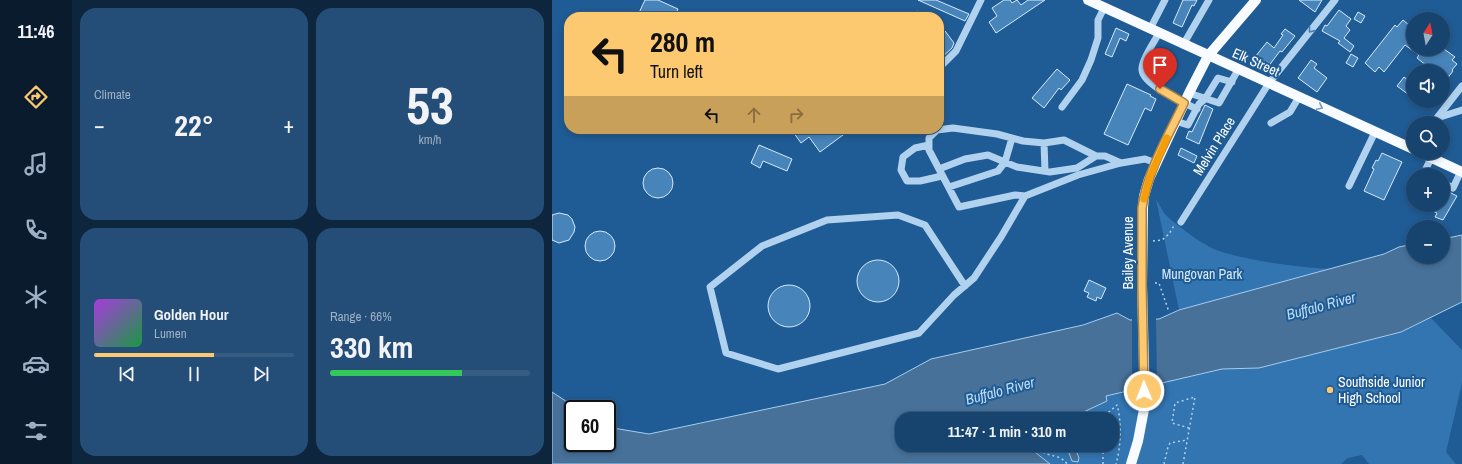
<!DOCTYPE html>
<meta charset="utf-8">
<style>
:root{--surface:#17446f;--page:#244e77;--text:#f1f3f6;--muted:#9eb0c3;--line:#365c82;--accent:#fcc971}
body{margin:0;font-family:"Archivo Narrow",sans-serif;background:var(--page);color:var(--text);height:100vh;display:flex;flex-direction:column;font-size:15px;white-space:nowrap}
*{box-sizing:border-box;margin:0}
p{font-size:13px;color:var(--muted)}
.icon{flex:none;width:22px;height:22px;fill:none;stroke:currentColor;stroke-width:2;stroke-linecap:round;stroke-linejoin:round}
.map{position:relative;flex:1;overflow:hidden}
.drawer{display:flex;flex-direction:column;gap:8px;padding:8px;background:#0d253d;width:480px}
.drawer>*{flex:none}
.hud{position:absolute;left:12px;top:12px;width:380px;height:122px;border-radius:16px;box-shadow:0 2px 6px #0003,0 0 0 1px var(--line);background:#fcc971;color:#111;overflow:hidden}
.needle{width:26px;rotate:11deg}
.tools{position:absolute;left:854px;top:12px;display:grid;gap:8px}
.tools a{display:grid;place-items:center;width:44px;height:44px;border-radius:50%;background:var(--surface);box-shadow:0 2px 6px #0003,0 0 0 1px var(--line);font-size:20px}
.speed{position:absolute;left:12px;top:400px;display:flex;gap:8px;font-size:20px;font-weight:700;text-align:center}
.speed>*{display:grid;place-content:center;width:52px;height:52px;border-radius:50%;background:var(--surface);box-shadow:0 2px 6px #0003,0 0 0 1px var(--line);line-height:1}
.speed .limit{border:2px solid #111;border-radius:6px;background:#fff;color:#111}
.pin{position:absolute;display:grid;place-items:center;width:34px;height:34px;color:#fff;margin:-41px -17px;border-radius:50% 50% 50% 0;rotate:-45deg;box-shadow:0 0 4px #0007}
.pin .icon{rotate:45deg}
.me{position:absolute;width:44px;margin:-22px;rotate:359deg;stroke-linejoin:round;filter:drop-shadow(0 0 3px #0008)}
.turn{display:flex;align-items:center;gap:14px;height:84px;padding:0 20px;font-size:18px}
.turn .icon{width:52px;height:52px;stroke-width:2.5}
.turn b{display:block;font-size:28px;line-height:34px}
.lanes{display:flex;align-items:center;height:38px;padding:0 20px;background:#0003;justify-content:center;gap:20px;direction:ltr}
.lanes .off{opacity:.35}
.big{font-size:30px;font-weight:700;line-height:1.1}
.drawer .widget{flex:1;display:flex;flex-direction:column;justify-content:center;gap:6px;min-width:0;padding:0 14px;border-radius:16px;background:var(--page)}
.drawer .dial{align-items:center;gap:0}
.dial b{font-size:52px;line-height:1}
.song{display:flex;align-items:center;gap:12px}
.cover{width:48px;height:48px;border-radius:6px;background:linear-gradient(135deg,hsl(280 70% 55%),hsl(140 70% 35%))}
.played{height:4px;border-radius:2px;background:linear-gradient(90deg,var(--accent) 60%,var(--line) 60%)}
.keys{display:flex;justify-content:space-around;direction:ltr}
.heat{display:flex;justify-content:space-between;align-items:center;font-size:22px;direction:ltr}
.charge{height:6px;border-radius:3px;background:linear-gradient(90deg,#34c759 66%,var(--line) 0)}
.drawer .tiles{flex:1;display:grid;gap:8px;grid-template-columns:repeat(2,1fr)}
.trip{position:absolute;left:343px;top:412px;width:224px;height:40px;border-radius:16px;background:var(--surface);box-shadow:0 2px 6px #0003,0 0 0 1px var(--line);font-weight:700;line-height:40px;text-align:center}
main{display:flex;flex:1;min-height:0}
.menu{display:flex;flex-direction:column;width:72px;justify-content:space-around;align-items:center;background:#091b2c;color:var(--muted)}
.menu .icon{width:28px;height:28px}
.menu .active{color:var(--accent)}
.menu b{font-size:18px;color:var(--text)}
.map>svg:first-child{display:block}
.green{fill:#3275b1}
.water{fill:#477199;stroke:#a5cef0}
.pier{fill:#1f5b94}
.building{fill:#4784ba;stroke:#d7eafa}
.lines{fill:none;stroke-linecap:round;stroke-linejoin:round}
.path{stroke:#b1d2ee;stroke-width:1.5;stroke-dasharray:2 3;stroke-linecap:butt}
.minor{stroke:#b1d2ee;stroke-width:7}
.major{stroke:#f8fbff;stroke-width:10}
.oneway{stroke:#4b7faf}
.oneway2{stroke:#769bbf}
.route-casing{stroke:#a48349;stroke-width:10}
.route{stroke:#fcc971;stroke-width:7}
.slow{stroke:#f59e0b;stroke-width:7}
.poi-dot{fill:#fcc971;stroke:#1f5b94;stroke-width:1.5}
.labels{text-anchor:middle;stroke-width:4;stroke-linejoin:round;paint-order:stroke}
.street-label{font-size:14px;fill:#fff;stroke:#1f5b94}
.park-label{font-size:14px;fill:#d7eafa;stroke:#1f5b94}
.poi-label{font-size:14px;fill:#fff;stroke:#1f5b94;text-anchor:start}
.water-label{font-size:15px;font-style:italic;fill:#bddbf5;stroke:#1f5b94}
</style>
<main>
<nav class="menu">
<b>11:46</b>
<svg class="icon active" aria-label="directions" viewBox="0 0 24 24"><path d="M12 3l9 9-9 9-9-9zM9 14v-3h6M13 9l2 2-2 2"/></svg>
<svg class="icon" aria-label="music" viewBox="0 0 24 24"><path d="M9 18V5l10-2v13"/><circle cx="6" cy="18" r="3"/><circle cx="16" cy="16" r="3"/></svg>
<svg class="icon" aria-label="phone" viewBox="0 0 24 24"><path d="M5 4h4l2 5-3 2q2 4 5 5l2-3 5 2v4C11 20 4 13 5 4z"/></svg>
<svg class="icon" aria-label="climate" viewBox="0 0 24 24"><path d="M12 3v18M4 7l16 10M4 17L20 7"/></svg>
<svg class="icon" aria-label="car" viewBox="0 0 24 24"><path d="M5 17H2v-5l4-1 3-4h7l3 4 3 1v5h-3M9 17h6M6 11h13"/><circle cx="7" cy="17" r="2"/><circle cx="17" cy="17" r="2"/></svg>
<svg class="icon" aria-label="filters" viewBox="0 0 24 24"><path d="M4 7h16M4 17h16"/><circle cx="9" cy="7" r="2"/><circle cx="15" cy="17" r="2"/></svg>
</nav>
<section class="drawer">
<div class="tiles">
<div class="widget"><p>Climate</p>
<div class="heat"><a>−</a><b class="big">22°</b><a>+</a></div>
</div>
<div class="widget dial"><b>53</b><p>km/h</p></div>
<div class="widget">
<div class="song"><i class="cover"></i><div><b>Golden Hour</b><p>Lumen</p></div></div>
<div class="played"></div>
<div class="keys"><svg class="icon" aria-label="previous" viewBox="0 0 24 24"><path d="M18 5L8 12l10 7zM5 5v14"/></svg><svg class="icon" aria-label="pause" viewBox="0 0 24 24"><path d="M8 5v14M16 5v14"/></svg><svg class="icon" aria-label="next" viewBox="0 0 24 24"><path d="M6 5l10 7-10 7zM19 5v14"/></svg></div>
</div>
<div class="widget"><p>Range · 66%</p><b class="big">330 km</b><div class="charge"></div></div>
</div>
</section>
<div class="map">
<svg width="910" height="464" viewBox="0 0 910 464">
<rect width="100%" height="100%" fill="#1f5b94"/>
<!-- green -->
<path class="green" d="M604 199 612 213 618 219C630 229 650 244 664 250 696 261 745 267 778 269L627 310Z
M879 318 910 350V383L894 452 904 464H817L810 455 796 458 789 464H498L479 449 480 445H560V419H523V416L555 401 554 396 670 369 707 368 849 332Z"/>
<!-- water -->
<path class="water" d="M910 235V302L849 332 707 368 670 369 554 396 555 401 523 416V419H350V445H480L479 449 498 464H0V392L26 409H21V443H55V427L97 434 333 384 379 359 531 325 565 313 578 320 607 319 627 310 832 254 847 247 861 244V257H891V239Z
M514 445H522L527 458 526 462 520 461Z"/>
<!-- pier -->
<path class="pier" d="M604 317 605 386 580 392V319Z"/>
<!-- building -->
<path class="building" d="M93 0H106L126 9 122 17H85Z
M366 0H384L417 14 413 21Z
M452 0H458L460 3 465 0 469 5 476 0H493L444 33 437 22 445 16 440 8Z
M631 0H645L642 6 640 5 630 27 621 23Z
M747 0H770L763 12Z
M787 10 799 19 794 26 798 30 792 38 802 46 798 52 786 43 788 41 770 31 773 25 775 26Z
M366 11 371 17H357Z
M806 12 813 16 809 23 802 19Z
M851 20 858 26 861 21V49H892L903 57 900 60 905 64 900 70 901 71 891 84V71H871L875 66 865 58 867 55 853 45 832 72 827 67 823 72 813 63 843 25 845 27Z
M564 28 577 34 574 41 568 38 560 57 553 54Z
M733 29 743 36 730 52 728 51 716 67 703 57 715 42 722 48 731 35 729 34Z
M393 31 402 43 400 48 387 60V35Z
M799 54 806 58 801 67 794 63Z
M759 60 765 64 762 68 775 78 765 92 746 78Z
M505 69 518 80 509 90 507 88 492 108 480 98Z
M852 77 861 84V98L845 86Z
M575 84 599 95 598 96 604 99 599 111 593 108 576 145 552 134Z
M864 101H878L873 108Z
M653 105 661 109 647 144 634 138 637 131 640 132Z
M239 129H293L295 132 268 152 257 137 249 143Z
M207 145 240 159 235 171 211 161 208 168 199 163Z
M629 148 645 156 642 163 626 155Z
M830 153 850 162 832 200 812 191 822 169 820 168 824 160 826 161Z
M91 183a15 15 0 1 1 30 0a15 15 0 1 1-30 0Z
M891 189 905 196 891 220 883 217 885 213 868 205H891Z
M7 213 16 215 20 219 23 227 22 232 17 240 7 243 0 240V215Z
M33 246a15 15 0 1 1 30 0a15 15 0 1 1-30 0Z
M305 281a21 21 0 1 1 42 0a21 21 0 1 1-42 0Z
M537 280 554 288 549 299 545 297 544 301 535 297 537 293 532 291Z
M216 306a21 21 0 1 1 42 0a21 21 0 1 1-42 0Z"/>
<g class="lines">
<!-- path -->
<path class="path" d="M601 241 610 240 617 234 623 224
M603 283H607L617 312
M549 419 565 405C570 422 569 447 564 464
M484 445C494 460 505 451 515 464
M551 464V445
M612 464 616 447 618 443 635 440
M631 464 643 397 623 403 620 423 637 428"/>
<!-- minor -->
<path class="minor" d="M598 29 613 0
M607 33C602 42 589 61 590 70 591 85 632 103 645 109
M631 45 657 0
M387 68 404 51 429 0
M637 93 667 103 686 70
M510 107 530 80 539 60 546 38V20L552 8
M885 118 910 110
M623 121 636 125 647 104 653 99 666 78 680 82
M719 123 738 112 747 97
M881 123 910 86
M492 143 493 171
M377 145 363 148 351 157 349 170 355 181H368L390 176
M387 169 413 159 436 155 465 167 498 172 525 168 544 156
M875 175 872 173 879 158
M891 183 901 188 909 171
M797 186 823 132
M397 187 446 171 453 162 460 138
M473 196 463 195 407 207 377 150V138L385 130 401 128 445 134 471 141 492 143 512 140 544 156H553L569 163
M629 222 717 83 783 0
M413 286 373 225 346 215 275 220 210 246 158 287 174 353 226 369 367 333 402 295 422 278 449 237 473 196 526 175 569 163 593 159 604 163"/>
<!-- major -->
<path class="major" d="M536 0 861 149
M869 153 910 172
M579 464 586 441 593 404 590 285 591 208 592 196 597 179 637 93 656 56 704 0"/>
</g>
<!-- one-way arrows -->
<defs><path id="oneway-chevron" d="M-2-3.5L2.5 0L-2 3.5" fill="none" stroke-width="1.6" stroke-linecap="round" stroke-linejoin="round"/></defs>
<use class="oneway" href="#oneway-chevron" transform="translate(759 30) rotate(129)"/>
<use class="oneway2" href="#oneway-chevron" transform="translate(768 107) rotate(25)"/>
<g class="lines">
<defs>
<path id="route" d="M592 391 590 285V208C595 172 616 136 632 103L608 89"/>
</defs>
<!-- route casing -->
<use href="#route" class="route-casing"/>
<!-- route -->
<use href="#route" class="route"/>
<!-- slow -->
<path class="slow" d="M592 199 597 179 615 138"/>
</g>
<!-- markers -->
<circle class="poi-dot" cx="778" cy="390" r="4"/>
<g class="labels">
<!-- street labels -->
<g class="street-label">
<text transform="translate(704 62) rotate(24)" y="5">Elk Street</text>
<text transform="translate(662 146) rotate(-58)" y="5">Melvin Place</text>
<text transform="translate(576 253) rotate(-90)" y="5">Bailey Avenue</text>
</g>
<!-- park labels -->
<g class="park-label">
<text x="650" y="279">Mungovan Park</text>
</g>
<!-- poi labels -->
<g class="poi-label">
<text x="786" y="387">Southside Junior<tspan x="786" dy="16">High School</tspan></text>
</g>
<!-- water labels -->
<g class="water-label">
<text transform="translate(769 306) rotate(-15)" y="5">Buffalo River</text>
<text transform="translate(448 391) rotate(-15)" y="5">Buffalo River</text>
</g>
</g>
</svg>
<div class="tools">
<a><svg class="needle" viewBox="-14 -14 28 28"><path d="M0-13l5 13h-10z" fill="#e53935"/><path d="M0 13l5-13h-10z" fill="#9eb0c3"/></svg></a>
<a><svg class="icon" aria-label="sound" viewBox="0 0 24 24"><path d="M4 9h4l5-4v14l-5-4H4zM17 9q2 3 0 6"/></svg></a>
<a><svg class="icon" aria-label="search" viewBox="0 0 24 24"><circle cx="10" cy="10" r="6"/><path d="M15 15l6 6"/></svg></a>
<a>+</a>
<a>−</a>
</div>
<div class="speed"><div class="limit">60</div></div>
<div class="pin" style="left:608px;top:89px;background:#d93025"><svg class="icon" aria-label="arrive" viewBox="0 0 24 24"><path d="M6 21V4h12l-3 4 3 4H6"/></svg></div>
<svg class="me" style="left:592px;top:391px" viewBox="-20 -20 40 40"><circle r="17" fill="#fcc971" stroke="#fff" stroke-width="3"/><path d="M0-11L8 9 0 5-8 9z" fill="#fff"/></svg>
<div class="trip">11:47 · 1 min · 310 m</div>
<div class="hud">
<div class="turn"><svg class="icon" aria-label="left" viewBox="0 0 24 24"><path d="M17 20v-9H6M10 6l-5 5 5 5"/></svg><div><b>280 m</b>Turn left</div></div>
<div class="lanes"><svg class="icon" aria-label="left" viewBox="0 0 24 24"><path d="M17 20v-9H6M10 6l-5 5 5 5"/></svg><svg class="icon off" aria-label="ahead" viewBox="0 0 24 24"><path d="M12 20V5M6 11l6-6 6 6"/></svg><svg class="icon off" aria-label="right" viewBox="0 0 24 24"><path d="M7 20v-9h11M14 6l5 5-5 5"/></svg></div>
</div>
</div>
</main>
